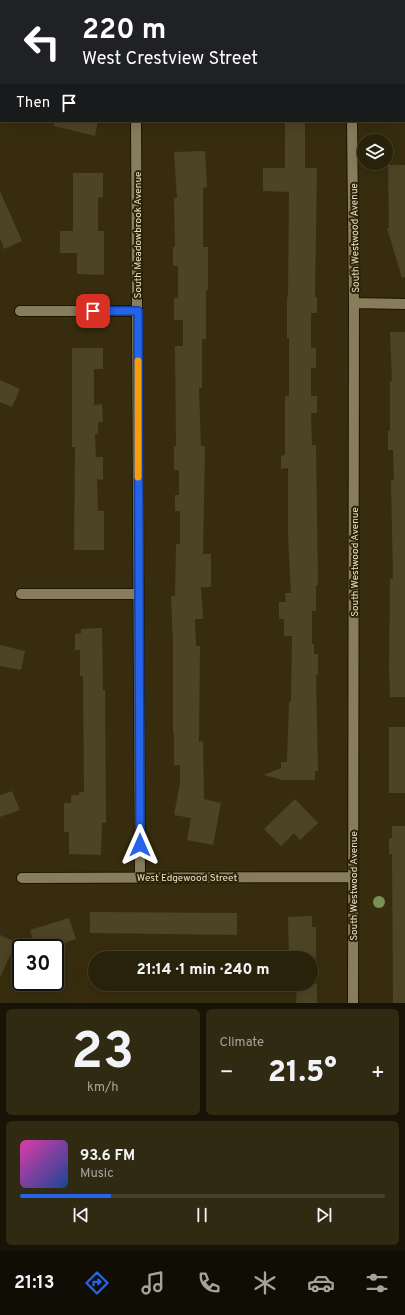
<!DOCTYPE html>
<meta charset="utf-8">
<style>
:root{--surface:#29220a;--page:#312a13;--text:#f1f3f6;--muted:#a5a49c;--line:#453f2b;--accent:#2563eb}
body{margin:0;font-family:Overpass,sans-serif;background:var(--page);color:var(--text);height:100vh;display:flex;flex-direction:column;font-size:15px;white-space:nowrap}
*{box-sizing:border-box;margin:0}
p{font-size:13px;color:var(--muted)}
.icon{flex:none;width:22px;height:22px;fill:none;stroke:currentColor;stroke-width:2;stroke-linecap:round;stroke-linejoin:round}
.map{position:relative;height:1003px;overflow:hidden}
.sheet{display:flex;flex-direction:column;gap:6px;padding:6px;background:#171306;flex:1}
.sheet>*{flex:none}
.banner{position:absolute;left:0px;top:0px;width:405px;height:122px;box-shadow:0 4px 16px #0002,0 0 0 1px var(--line);background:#202124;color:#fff;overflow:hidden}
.buttons{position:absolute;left:357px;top:134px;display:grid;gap:8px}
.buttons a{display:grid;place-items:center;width:36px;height:36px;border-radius:50%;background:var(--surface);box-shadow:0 4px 16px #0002,0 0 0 1px var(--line);font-size:20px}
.speed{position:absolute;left:12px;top:939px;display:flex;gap:8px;font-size:20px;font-weight:700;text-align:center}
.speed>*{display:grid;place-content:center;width:52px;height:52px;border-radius:50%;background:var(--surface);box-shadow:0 4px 16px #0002,0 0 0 1px var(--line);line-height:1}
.speed .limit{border:2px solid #111;border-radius:6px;background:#fff;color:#111}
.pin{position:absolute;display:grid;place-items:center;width:34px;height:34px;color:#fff;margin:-17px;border-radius:8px;box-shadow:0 2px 6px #0006}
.me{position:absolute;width:44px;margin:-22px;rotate:0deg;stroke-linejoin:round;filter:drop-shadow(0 0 3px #0008)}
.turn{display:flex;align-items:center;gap:14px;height:84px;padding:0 16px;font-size:18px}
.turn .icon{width:52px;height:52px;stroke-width:2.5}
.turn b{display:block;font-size:28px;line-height:34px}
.then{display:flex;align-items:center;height:38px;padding:0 16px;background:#0003;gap:8px;font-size:15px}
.big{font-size:30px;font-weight:800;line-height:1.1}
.sheet .tile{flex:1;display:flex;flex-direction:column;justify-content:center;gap:6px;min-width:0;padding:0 14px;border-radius:6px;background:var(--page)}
.sheet .dial{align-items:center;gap:0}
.dial b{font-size:52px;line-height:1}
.song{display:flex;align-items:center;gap:12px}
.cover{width:48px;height:48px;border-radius:6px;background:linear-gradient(135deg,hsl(320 70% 55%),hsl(220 70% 35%))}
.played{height:4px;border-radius:2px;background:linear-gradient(90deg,var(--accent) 25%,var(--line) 25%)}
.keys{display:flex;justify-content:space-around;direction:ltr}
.heat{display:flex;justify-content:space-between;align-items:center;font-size:22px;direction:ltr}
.sheet .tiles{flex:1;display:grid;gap:6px;grid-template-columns:1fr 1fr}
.tile:last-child{grid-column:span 2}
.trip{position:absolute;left:88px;top:951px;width:230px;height:40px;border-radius:20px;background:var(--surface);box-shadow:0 4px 16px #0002,0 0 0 1px var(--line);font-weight:800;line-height:40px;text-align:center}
.dock{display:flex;height:64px;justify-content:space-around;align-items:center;background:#100e04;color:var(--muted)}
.dock .icon{width:28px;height:28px}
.dock .on{color:var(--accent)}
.dock b{font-size:18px;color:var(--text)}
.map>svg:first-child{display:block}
.building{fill:#4d4425}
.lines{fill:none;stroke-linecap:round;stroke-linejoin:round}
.minor-casing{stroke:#1e1500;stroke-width:12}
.tertiary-casing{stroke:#1e1500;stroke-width:12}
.minor{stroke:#877d5c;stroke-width:10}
.tertiary{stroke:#877d5c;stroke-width:10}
.tree{fill:#779156}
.route-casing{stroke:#184099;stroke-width:10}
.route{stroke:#2563eb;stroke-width:7}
.slow{stroke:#f59e0b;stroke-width:7}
.labels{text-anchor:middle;stroke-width:4;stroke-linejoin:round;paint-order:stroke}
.street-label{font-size:10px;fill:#e6e0ce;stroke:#2d2304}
</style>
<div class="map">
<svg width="405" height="1003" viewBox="0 0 405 1003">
<rect width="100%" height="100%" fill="#372d0e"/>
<!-- building -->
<path class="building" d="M54 121H98L95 136 54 126Z
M285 121H305V168H317L315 297H317V313H311V348H316V368H311V396H317V413H311L312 445H316L318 585H316V611H312V644H314V654H318V675H316L318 771H315V780H282L264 775 281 768V762H287L289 702H291L292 636H284V619H279V602H286L285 593H291L288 536V468L281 469V456L285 455V396H289V338H287V297H288L289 192 263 191V168H285Z
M205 151 207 187 203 188V247H208V290H206V339H202V388H199L201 446H205L203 554H211V587H201L203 619H195L196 646H200L199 742 203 741 204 799 221 803 213 845 187 840 191 818 174 815 180 783V765H174V732H173V644L171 596H175L176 544H180V511H175V495H179V470H174V446H176L175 346H183V320H174V298H178V266H173V247H175L174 198H177L174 152Z
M388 165H405V277L402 278 387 228H389Z
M73 173H103V197L98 198V231H104V275L77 274V253H60V231H73Z
M0 191 22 241 4 249 0 238Z
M390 332H405V697H390L389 669 390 579H393L391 480H394L393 450H388V431H390V381H392Z
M72 348H103V369H94V405L102 404 103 422H98V434H95L96 457H103V480L97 479 98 511H104V550H74L75 447H72Z
M0 380 20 389 12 407 0 402Z
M102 628 103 690H105L106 823H102L101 855 69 854V832H64V803H71V795H79V792H84L83 676H80V650H75V634L81 633V629Z
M0 645 25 651 21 670 0 666Z
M389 727H405V793H389Z
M12 791 20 810 0 817V795Z
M295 799 318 823 300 840 294 833 281 846 264 829Z
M392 826H405V1003H393L392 854H389V838H392Z
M90 912 237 913V935L90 933Z
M312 916V927H316V958H289L288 917Z
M69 918 76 939 64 943 66 948H36L30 930Z
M0 935 16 942 0 978Z
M297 984H317V1003H296Z"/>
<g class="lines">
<defs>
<path id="minor" d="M136 121 140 877
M352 121 354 303 353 1003
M354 303 405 304
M20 311H137
M21 594H139
M22 878 353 877"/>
<path id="tertiary" d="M0 55H1
M404 59H405"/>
</defs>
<!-- minor casing -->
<use href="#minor" class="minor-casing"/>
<!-- tertiary casing -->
<use href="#tertiary" class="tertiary-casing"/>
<!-- minor -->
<use href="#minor" class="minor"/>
<!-- tertiary -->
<use href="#tertiary" class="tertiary"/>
</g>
<!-- trees -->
<circle class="tree" cx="379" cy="902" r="6"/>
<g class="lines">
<defs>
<path id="route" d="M93 311H138L140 845"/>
</defs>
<!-- route casing -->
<use href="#route" class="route-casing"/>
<!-- route -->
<use href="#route" class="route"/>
<!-- slow -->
<path class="slow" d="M138 361V477"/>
</g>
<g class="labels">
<!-- street labels -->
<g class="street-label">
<text transform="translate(137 235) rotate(-90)" y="4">South Meadowbrook Avenue</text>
<text transform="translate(354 238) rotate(-91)" y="4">South Westwood Avenue</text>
<text transform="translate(354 562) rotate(-90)" y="4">South Westwood Avenue</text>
<text x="187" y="881">West Edgewood Street</text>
<text transform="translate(353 886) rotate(-90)" y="4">South Westwood Avenue</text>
</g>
</g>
</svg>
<div class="buttons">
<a><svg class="icon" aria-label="layers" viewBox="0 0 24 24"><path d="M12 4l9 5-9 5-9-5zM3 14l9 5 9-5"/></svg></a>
</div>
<div class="speed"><div class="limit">30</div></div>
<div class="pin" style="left:93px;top:311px;background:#d93025"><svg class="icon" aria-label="arrive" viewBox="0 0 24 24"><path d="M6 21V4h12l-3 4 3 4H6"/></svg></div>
<svg class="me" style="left:140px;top:845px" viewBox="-20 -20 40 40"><path d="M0-17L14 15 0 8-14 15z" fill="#2563eb" stroke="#fff" stroke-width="4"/></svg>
<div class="trip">21:14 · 1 min · 240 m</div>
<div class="banner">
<div class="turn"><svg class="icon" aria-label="left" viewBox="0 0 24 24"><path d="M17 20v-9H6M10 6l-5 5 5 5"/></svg><div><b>220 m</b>West Crestview Street</div></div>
<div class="then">Then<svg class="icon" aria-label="arrive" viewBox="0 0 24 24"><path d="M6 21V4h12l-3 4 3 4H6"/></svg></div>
</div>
</div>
<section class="sheet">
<div class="tiles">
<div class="tile dial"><b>23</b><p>km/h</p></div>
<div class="tile"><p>Climate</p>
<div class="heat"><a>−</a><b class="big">21.5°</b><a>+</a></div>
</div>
<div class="tile">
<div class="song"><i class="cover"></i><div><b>93.6 FM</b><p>Music</p></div></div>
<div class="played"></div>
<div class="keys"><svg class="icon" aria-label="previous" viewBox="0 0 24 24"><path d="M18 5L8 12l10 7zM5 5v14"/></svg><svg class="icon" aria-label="pause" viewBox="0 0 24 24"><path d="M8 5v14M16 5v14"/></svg><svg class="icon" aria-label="next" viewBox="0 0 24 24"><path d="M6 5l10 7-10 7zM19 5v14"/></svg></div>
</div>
</div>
</section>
<nav class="dock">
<b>21:13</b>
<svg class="icon on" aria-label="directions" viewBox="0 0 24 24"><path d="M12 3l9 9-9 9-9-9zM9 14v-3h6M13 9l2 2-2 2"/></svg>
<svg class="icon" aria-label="music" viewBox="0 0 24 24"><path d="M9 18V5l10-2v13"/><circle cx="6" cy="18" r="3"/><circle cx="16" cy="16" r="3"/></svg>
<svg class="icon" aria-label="phone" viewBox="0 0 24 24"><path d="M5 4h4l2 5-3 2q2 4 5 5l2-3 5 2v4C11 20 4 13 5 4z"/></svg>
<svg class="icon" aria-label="climate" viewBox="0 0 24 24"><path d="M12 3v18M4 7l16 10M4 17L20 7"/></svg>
<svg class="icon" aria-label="car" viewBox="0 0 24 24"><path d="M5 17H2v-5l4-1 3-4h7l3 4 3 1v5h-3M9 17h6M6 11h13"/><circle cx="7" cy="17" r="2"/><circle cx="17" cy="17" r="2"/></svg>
<svg class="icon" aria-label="filters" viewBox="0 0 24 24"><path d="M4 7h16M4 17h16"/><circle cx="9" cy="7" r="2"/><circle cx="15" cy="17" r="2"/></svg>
</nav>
